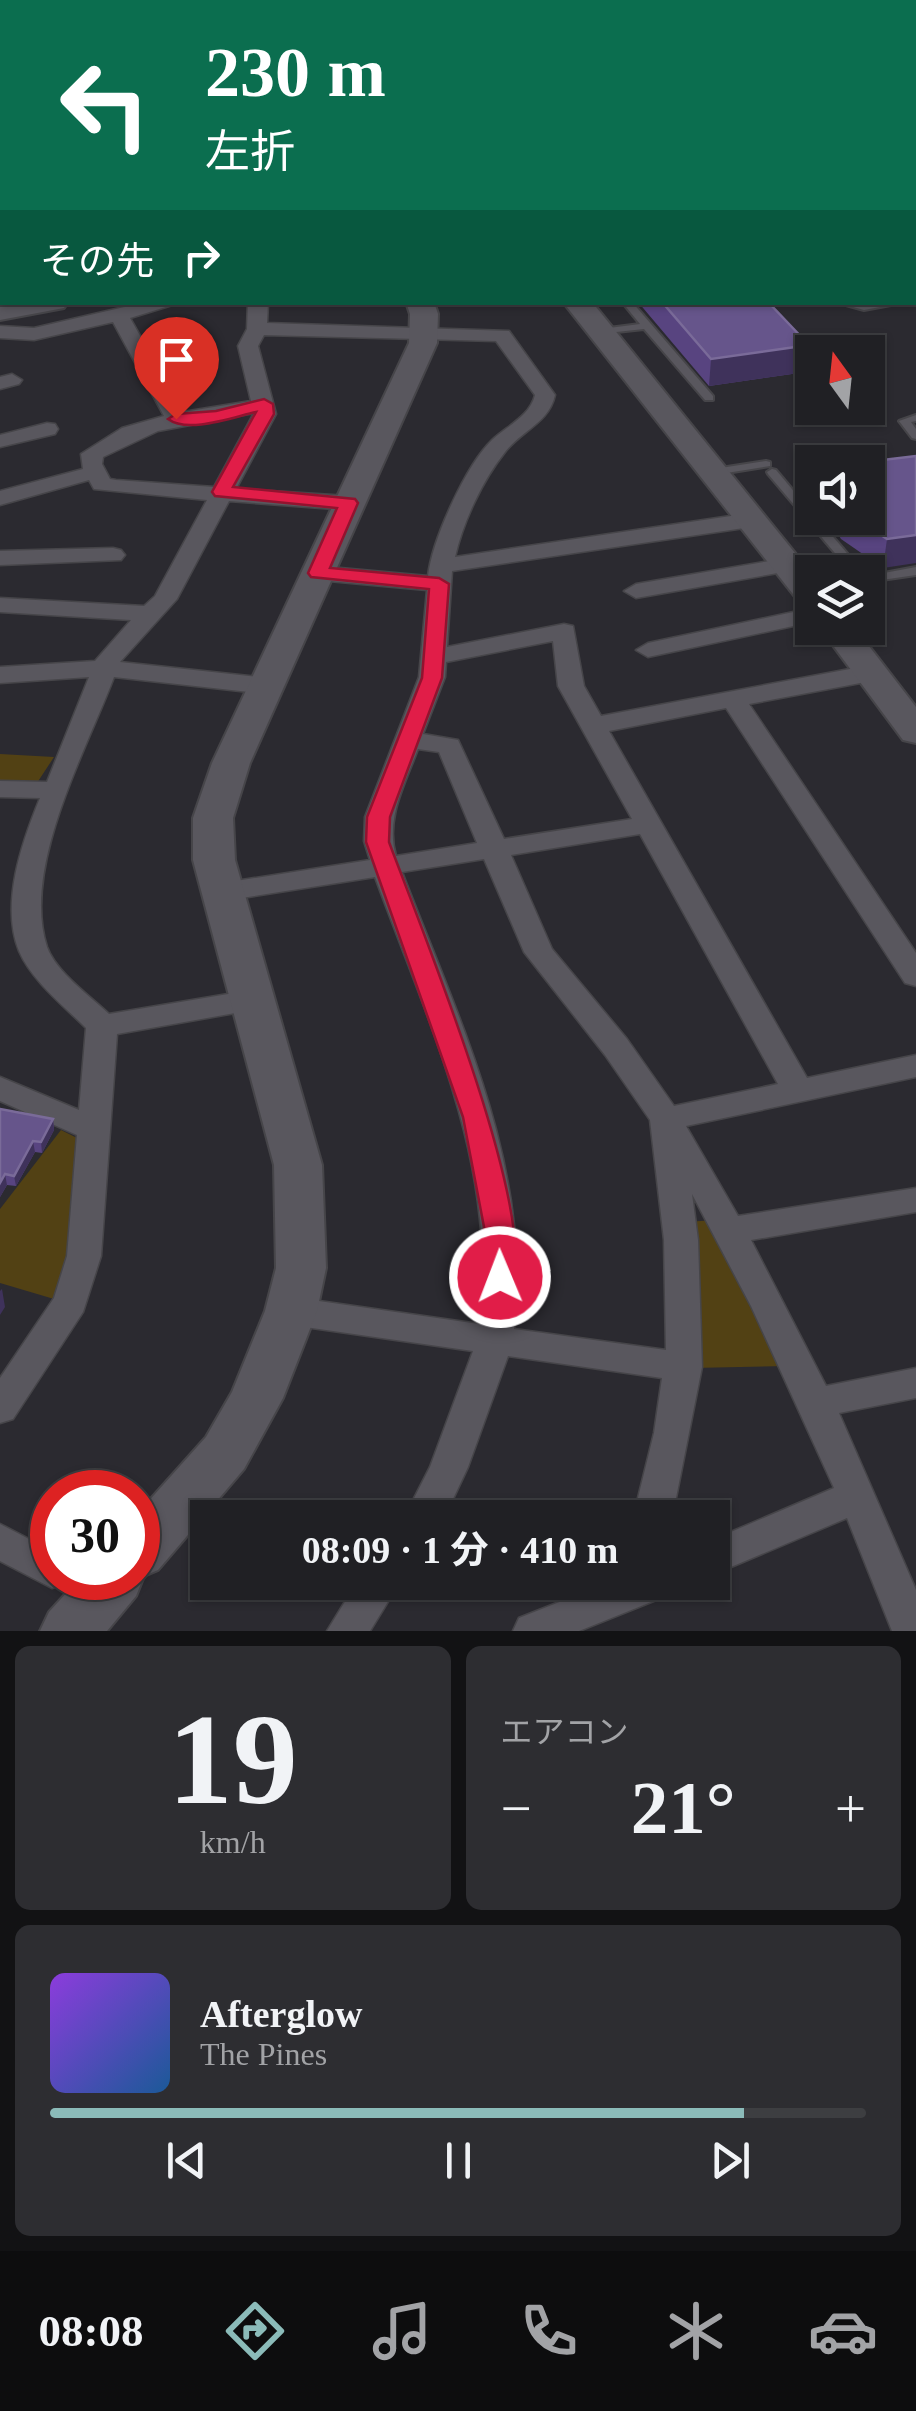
<!DOCTYPE html>
<html lang="ja">
<meta charset="utf-8">
<style>
:root{--surface:#202024;--page:#2d2d31;--text:#f1f3f6;--muted:#a2a3a6;--line:#3d3e41;--accent:#8bbbb9}
body{margin:0;font-family:"Times New Roman","Noto Sans JP",serif;background:var(--page);color:var(--text);height:100vh;display:flex;flex-direction:column;font-size:38px;white-space:nowrap}
*{box-sizing:border-box;margin:0}
p{font-size:32px;color:var(--muted)}
.icon{flex:none;width:55px;height:55px;fill:none;stroke:currentColor;stroke-width:2;stroke-linecap:round;stroke-linejoin:round}
.map{position:relative;height:1631px;overflow:hidden}
.panel{display:flex;flex-direction:column;gap:15px;padding:15px;background:#121214;flex:1}
.panel>*{flex:none}
.guide{position:absolute;left:0px;top:0px;width:918px;height:305px;box-shadow:0 2px 8px #0004,0 0 0 2px var(--line);background:#0b6e4f;color:#fff;overflow:hidden}
.needle{width:65px;rotate:345deg}
.tools{position:absolute;left:795px;top:335px;display:grid;gap:20px}
.tools a{display:grid;place-items:center;width:90px;height:90px;border-radius:0px;background:var(--surface);box-shadow:0 2px 8px #0004,0 0 0 2px var(--line);font-size:50px}
.speed{position:absolute;left:30px;top:1470px;display:flex;gap:20px;font-size:50px;font-weight:700;text-align:center}
.speed>*{display:grid;place-content:center;width:130px;height:130px;border-radius:50%;background:var(--surface);box-shadow:0 2px 8px #0004,0 0 0 2px var(--line);line-height:1}
.speed .limit{border:15px solid #d22;background:#fff;color:#111}
.pin{position:absolute;display:grid;place-items:center;width:85px;height:85px;color:#fff;margin:-102px -42px;border-radius:50% 50% 50% 0;rotate:-45deg;box-shadow:0 0 10px #0007}
.pin .icon{rotate:45deg}
.me{position:absolute;width:110px;margin:-55px;rotate:359deg;stroke-linejoin:round;filter:drop-shadow(0 0 8px #0008)}
.turn{display:flex;align-items:center;gap:35px;height:210px;padding:0 40px;font-size:45px}
.turn .icon{width:130px;height:130px;stroke-width:2.5}
.turn b{display:block;font-size:70px;line-height:85px}
.then{display:flex;align-items:center;height:95px;padding:0 40px;background:#0003;gap:20px;font-size:38px}
.big{font-size:75px;font-weight:700;line-height:1.1}
.panel .widget{flex:1;display:flex;flex-direction:column;justify-content:center;gap:15px;min-width:0;padding:0 35px;border-radius:15px;background:var(--page)}
.panel .dial{align-items:center;gap:0}
.dial b{font-size:130px;line-height:1}
.song{display:flex;align-items:center;gap:30px}
.cover{width:120px;height:120px;border-radius:15px;background:linear-gradient(135deg,hsl(270 70% 55%),hsl(210 70% 35%))}
.played{height:10px;border-radius:5px;background:linear-gradient(90deg,var(--accent) 85%,var(--line) 85%)}
.keys{display:flex;justify-content:space-around;direction:ltr}
.heat{display:flex;justify-content:space-between;align-items:center;font-size:55px;direction:ltr}
.panel .tiles{flex:1;display:grid;gap:15px;grid-template-columns:1fr 1fr}
.widget:last-child{grid-column:span 2}
.trip{position:absolute;left:190px;top:1500px;width:540px;height:100px;border-radius:0px;background:var(--surface);box-shadow:0 2px 8px #0004,0 0 0 2px var(--line);font-weight:700;line-height:100px;text-align:center}
.menu{display:flex;height:160px;justify-content:space-around;align-items:center;background:#0d0d0e;color:var(--muted)}
.menu .icon{width:70px;height:70px}
.menu .active{color:var(--accent)}
.menu b{font-size:45px;color:var(--text)}
.map>svg:first-child{display:block}
.green{fill:#524114}
.lines{fill:none;stroke-linecap:round;stroke-linejoin:round}
.stream{stroke:#221801;stroke-width:5}
.lane-casing{stroke:#464549;stroke-width:4}
.street-casing{stroke:#464549;stroke-width:3}
.secondary-casing{stroke:#464549;stroke-width:4}
.path{stroke:#7c7b80;stroke-width:2.5;stroke-dasharray:5 2.5;stroke-linecap:butt}
.lane{fill:#59575e;fill-rule:evenodd}
.street{fill:#59575e;fill-rule:evenodd}
.secondary{fill:#59575e;fill-rule:evenodd}
.wall{fill:#584480}
.shaded-wall{fill:#3f325b}
.building{fill:#66558b;stroke:#7a6b99;stroke-width:2.5}
.route{fill:#e11d48;stroke:#92132f;stroke-width:2.5}
</style>
<div class="map">
<svg width="916" height="1631" viewBox="0 0 916 1631">
<rect width="100%" height="100%" fill="#2b2a30"/>
<!-- green -->
<path class="green" d="M25 0H492L502 2H20Z
M0 754 54 757 35 786H0Z
M61 1130 77 1138 67 1259 54 1299 0 1283V1209Z
M717 1220 788 1366 692 1368 684 1222Z"/>
<g class="lines">
<!-- stream -->
<path class="stream" d="M900 0 904 2"/>
<defs>
<path id="lane" d="M636 0H645L642 2H635Z
M694 0H702L700 2H694Z
M622 302H632L713 396V400H705L644 329 598 334 596 332 601 329 640 324Z
M835 302H907L864 310Z
M916 415V421L911 422 916 429V439L912 438 899 421Z
M766 461 770 462V466L714 475 709 472 714 469Z
M772 469 776 470 812 513V518H817L863 572H851L768 474 767 472Z
M916 567V575L868 582V576Z"/>
<path id="street" d="M146 302H182L130 318 183 412 251 401 238 346 247 329 248 302H268L267 323 509 331 555 395C549 423 522 430 505 452 482 481 463 522 455 557L751 513 762 520 751 527 452 571 447 647 564 624 573 626 584 686 601 716 871 665 884 673 871 681 749 704 916 953V986L905 983 726 708 609 731 807 1078 916 1055V1077L686 1126 738 1216 916 1188V1212L751 1240 826 1386 916 1368V1398L839 1413 916 1590V1631H892L847 1518 712 1575V1540L834 1488 751 1306 692 1194 698 1240 702 1367 672 1518H633L654 1433 662 1378 508 1356 468 1467 444 1518H404L430 1467 473 1351 291 1325 278 1321 273 1311 278 1301 291 1297 479 1324C500 1169 427 1019 375 877L223 901 213 898 209 892 213 886 223 883 370 860 364 841 365 817 419 677 427 590 318 580 306 573 318 566 428 576C432 540 466 465 492 440 507 426 530 416 535 395L496 341 264 335 258 346 276 414 236 489 348 496 359 503 348 510 229 501 177 599 120 662 267 678 280 686 267 694 114 677C86 751 21 868 47 947 56 972 90 996 109 1014L252 990 263 993 267 1000 263 1007 252 1010 117 1034 101 1256 83 1312 13 1419 0 1423V1378L54 1298 67 1256 77 1135 0 1101V1077L79 1110 86 1028C64 1006 32 981 19 951 0 904 22 842 40 798L0 797V781L47 782 89 677 0 683V667L95 661 131 620 0 612V598L144 606 155 596 207 500 94 489 89 480 0 505V491L83 469 81 454 122 428 164 416 113 322 34 340 0 338V326L34 328ZM254 413 214 487 116 480 110 479 102 464 103 457 158 431ZM553 641 558 686 632 819 504 839 458 740 423 734 445 677 446 662ZM418 749 439 752 477 843 396 856C385 819 405 784 418 749ZM640 834 778 1084 674 1106 627 1039 552 949 511 855ZM484 859 524 952 605 1055 650 1120 664 1240 666 1350 514 1329C533 1169 458 1018 402 872Z
M12 374 22 380 19 384 0 389V377Z
M47 423 55 424 58 429 55 434 0 447V435Z
M113 548 121 550 125 555 121 560 0 565V551Z
M787 558 795 560 799 565 795 570 636 598 624 591 636 584Z
M812 608V622L648 657 636 650 648 643Z
M0 1524 52 1551V1578H69L66 1583 52 1588 0 1561Z
M357 1582H400L370 1631H327Z
M610 1582H677L671 1594 579 1631H513L519 1618Z"/>
<path id="secondary" d="M68 302 64 308 0 320V304Z
M406 302H434L438 314 437 343 250 763 233 818 235 860 322 1165 326 1268 317 1311 283 1398 244 1469 158 1570 144 1576 136 1596 107 1631H40L49 1612 80 1578H138V1513L206 1437 232 1392 265 1311 276 1268 274 1165 193 860V818L212 763 409 343 410 314Z
M563 302H592L812 574V606L800 603Z
M820 628H855L916 707V743L903 740Z"/>
</defs>
<!-- lane casing -->
<use href="#lane" class="lane-casing"/>
<!-- street casing -->
<use href="#street" class="street-casing"/>
<!-- secondary casing -->
<use href="#secondary" class="secondary-casing"/>
<!-- path -->
<path class="path" d="M105 2 127 0
M185 2 194 0
M201 2 211 0"/>
<!-- lane -->
<use href="#lane" class="lane"/>
<!-- street -->
<use href="#street" class="street"/>
<!-- secondary -->
<use href="#secondary" class="secondary"/>
</g>
<!-- wall -->
<path class="wall" d="M638 302H768L809 345 806 372 709 386Z
M916 456 883 568 841 539 828 518H868Z
M0 1109 53 1119 54 1130 42 1153 35 1152 16 1186 7 1185 0 1197Z"/>
<!-- shaded-wall -->
<path class="shaded-wall" d="M809 345 806 372 709 386 711 359Z
M916 535V563L883 568 887 539Z
M53 1119 54 1130 42 1153 41 1142Z
M33 1141 35 1152 16 1186 14 1176Z
M5 1174 7 1185 0 1197V1183Z
M2 1289 5 1307 0 1315V1291Z"/>
<!-- building -->
<path class="building" d="M706 0H795L794 2H705Z
M662 302H768L809 345 711 359Z
M916 456V535L887 539 855 518H868V462H866Z
M0 1109 53 1119 41 1142 33 1141 14 1176 5 1174 0 1183Z"/>
<!-- route -->
<path class="route" d="M264 399 273 404 274 414 233 487 355 499 358 503 330 568 439 578 449 584 442 678 390 817 389 842C416 915 543 1224 510 1285L500 1288 490 1285 485 1277 484 1227 463 1117 366 842 367 817 422 678 429 589 311 577 308 573 337 508 215 496 212 492 256 412C233 417 188 434 168 419L176 414 216 411Z"/>
</svg>
<div class="tools">
<a><svg class="needle" viewBox="-14 -14 28 28"><path d="M0-13l5 13h-10z" fill="#e53935"/><path d="M0 13l5-13h-10z" fill="#a2a3a6"/></svg></a>
<a><svg class="icon" aria-label="sound" viewBox="0 0 24 24"><path d="M4 9h4l5-4v14l-5-4H4zM17 9q2 3 0 6"/></svg></a>
<a><svg class="icon" aria-label="layers" viewBox="0 0 24 24"><path d="M12 4l9 5-9 5-9-5zM3 14l9 5 9-5"/></svg></a>
</div>
<div class="speed"><div class="limit">30</div></div>
<div class="pin" style="left:176px;top:419px;background:#d93025"><svg class="icon" aria-label="arrive" viewBox="0 0 24 24"><path d="M6 21V4h12l-3 4 3 4H6"/></svg></div>
<svg class="me" style="left:500px;top:1277px" viewBox="-20 -20 40 40"><circle r="17" fill="#e11d48" stroke="#fff" stroke-width="3"/><path d="M0-11L8 9 0 5-8 9z" fill="#fff"/></svg>
<div class="trip">08:09 · 1 分 · 410 m</div>
<div class="guide">
<div class="turn"><svg class="icon" aria-label="left" viewBox="0 0 24 24"><path d="M17 20v-9H6M10 6l-5 5 5 5"/></svg><div><b>230 m</b>左折</div></div>
<div class="then">その先<svg class="icon" aria-label="right" viewBox="0 0 24 24"><path d="M7 20v-9h11M14 6l5 5-5 5"/></svg></div>
</div>
</div>
<section class="panel">
<div class="tiles">
<div class="widget dial"><b>19</b><p>km/h</p></div>
<div class="widget"><p>エアコン</p>
<div class="heat"><a>−</a><b class="big">21°</b><a>+</a></div>
</div>
<div class="widget">
<div class="song"><i class="cover"></i><div><b>Afterglow</b><p>The Pines</p></div></div>
<div class="played"></div>
<div class="keys"><svg class="icon" aria-label="previous" viewBox="0 0 24 24"><path d="M18 5L8 12l10 7zM5 5v14"/></svg><svg class="icon" aria-label="pause" viewBox="0 0 24 24"><path d="M8 5v14M16 5v14"/></svg><svg class="icon" aria-label="next" viewBox="0 0 24 24"><path d="M6 5l10 7-10 7zM19 5v14"/></svg></div>
</div>
</div>
</section>
<nav class="menu">
<b>08:08</b>
<svg class="icon active" aria-label="directions" viewBox="0 0 24 24"><path d="M12 3l9 9-9 9-9-9zM9 14v-3h6M13 9l2 2-2 2"/></svg>
<svg class="icon" aria-label="music" viewBox="0 0 24 24"><path d="M9 18V5l10-2v13"/><circle cx="6" cy="18" r="3"/><circle cx="16" cy="16" r="3"/></svg>
<svg class="icon" aria-label="phone" viewBox="0 0 24 24"><path d="M5 4h4l2 5-3 2q2 4 5 5l2-3 5 2v4C11 20 4 13 5 4z"/></svg>
<svg class="icon" aria-label="climate" viewBox="0 0 24 24"><path d="M12 3v18M4 7l16 10M4 17L20 7"/></svg>
<svg class="icon" aria-label="car" viewBox="0 0 24 24"><path d="M5 17H2v-5l4-1 3-4h7l3 4 3 1v5h-3M9 17h6M6 11h13"/><circle cx="7" cy="17" r="2"/><circle cx="17" cy="17" r="2"/></svg>
</nav>
